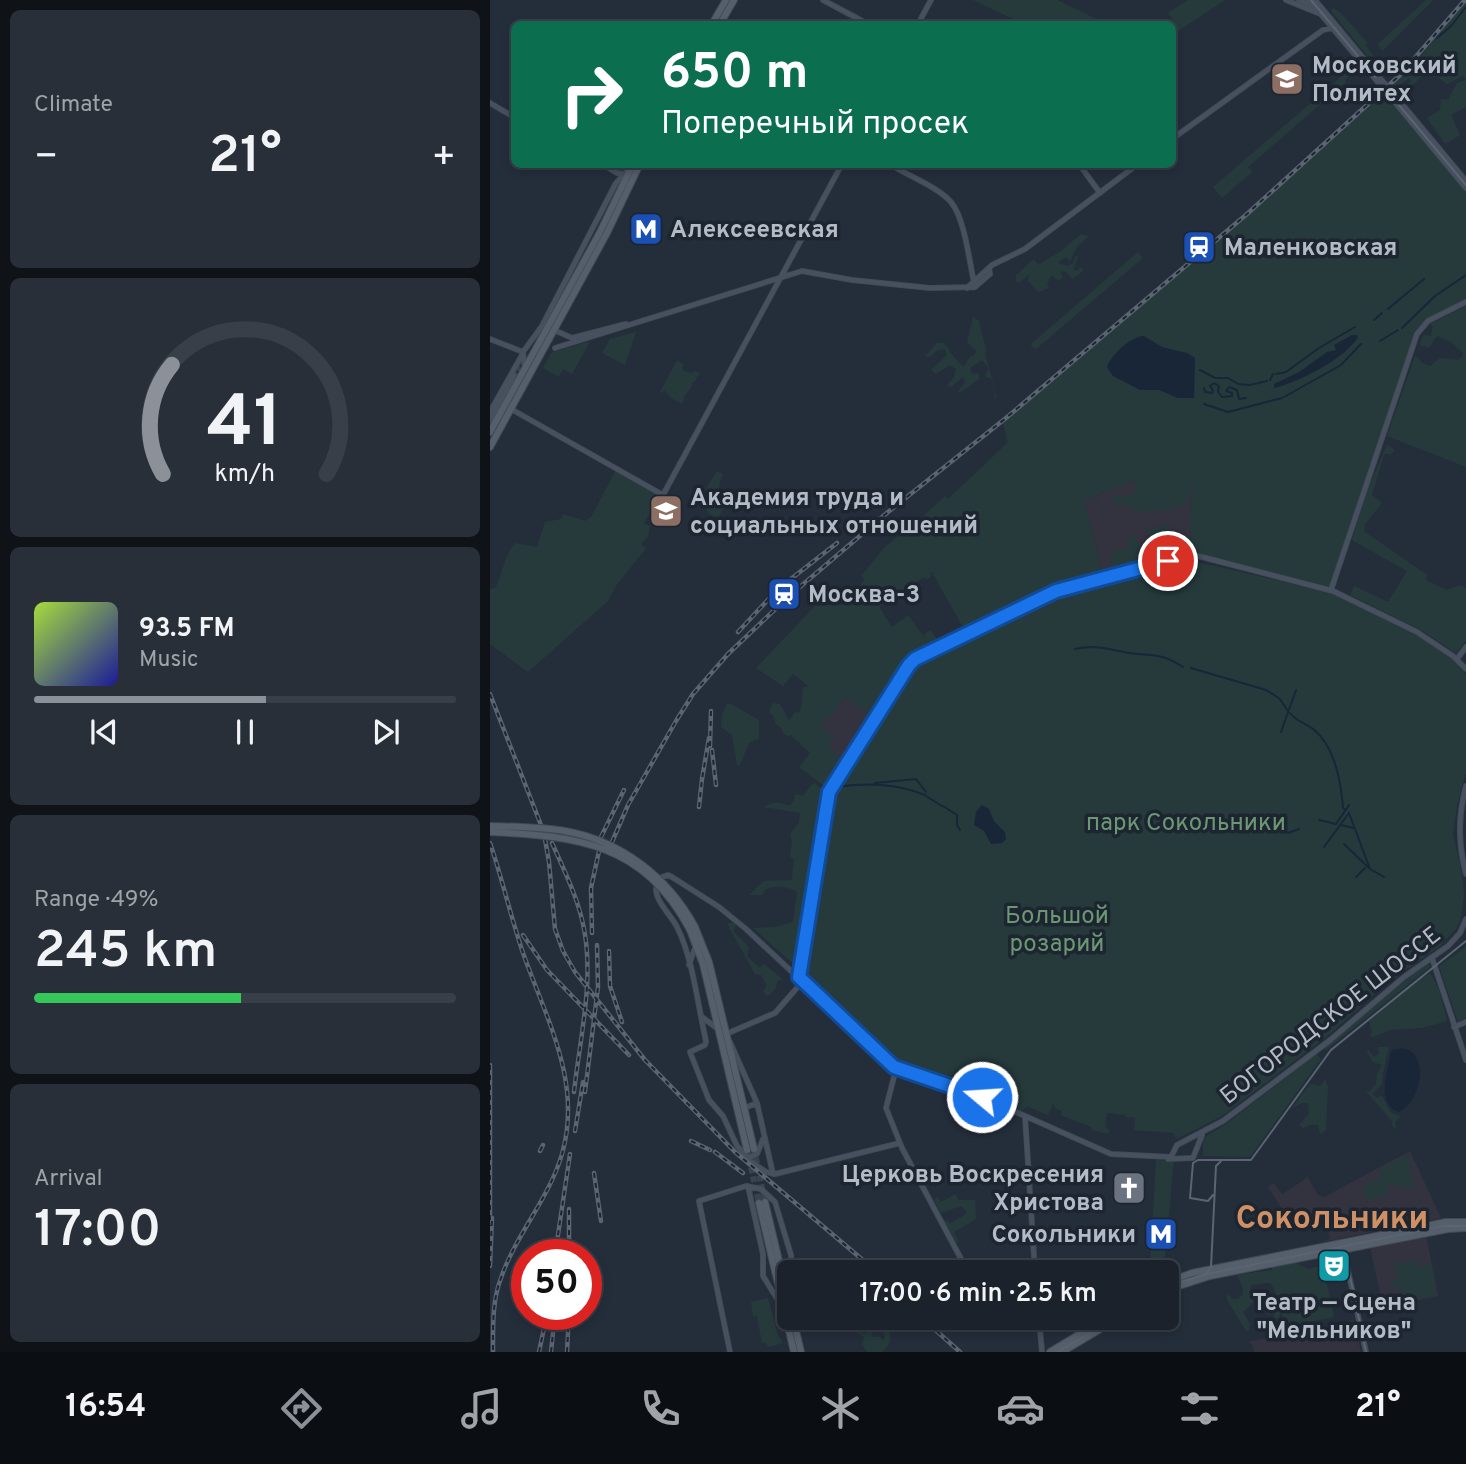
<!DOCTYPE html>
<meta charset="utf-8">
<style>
:root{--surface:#1b222c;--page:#282f38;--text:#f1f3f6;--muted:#a0a4a9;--line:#393f48;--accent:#8c9099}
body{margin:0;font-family:Overpass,sans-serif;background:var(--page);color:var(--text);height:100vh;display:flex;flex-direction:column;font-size:26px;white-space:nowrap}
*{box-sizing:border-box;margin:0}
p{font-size:23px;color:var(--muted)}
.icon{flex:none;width:38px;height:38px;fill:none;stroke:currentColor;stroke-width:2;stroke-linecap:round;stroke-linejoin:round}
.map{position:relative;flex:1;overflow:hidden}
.drawer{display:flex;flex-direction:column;gap:10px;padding:10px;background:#0f1318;width:490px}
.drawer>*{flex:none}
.hud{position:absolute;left:21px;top:21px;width:665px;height:147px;border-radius:10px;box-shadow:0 4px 10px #0003,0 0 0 2px var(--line);background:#0b6e4f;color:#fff;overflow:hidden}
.speed{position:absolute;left:21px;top:1239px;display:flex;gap:14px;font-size:35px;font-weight:700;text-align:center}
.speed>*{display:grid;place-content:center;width:91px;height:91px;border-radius:50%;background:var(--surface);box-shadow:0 4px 10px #0003,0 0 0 2px var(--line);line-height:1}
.speed .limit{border:10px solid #d22;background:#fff;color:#111}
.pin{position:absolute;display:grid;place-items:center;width:60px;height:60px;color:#fff;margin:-30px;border:4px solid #fff;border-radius:50%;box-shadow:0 2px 7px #0007}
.me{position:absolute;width:77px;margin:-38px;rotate:288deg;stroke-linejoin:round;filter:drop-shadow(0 0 5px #0008)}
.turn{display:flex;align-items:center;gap:24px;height:147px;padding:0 35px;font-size:32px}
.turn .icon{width:91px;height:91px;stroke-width:2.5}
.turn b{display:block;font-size:49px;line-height:60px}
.big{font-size:52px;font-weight:600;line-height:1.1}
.drawer .widget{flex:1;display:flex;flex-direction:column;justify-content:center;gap:10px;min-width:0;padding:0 24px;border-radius:10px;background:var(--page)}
.drawer .dial{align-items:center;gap:0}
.dial svg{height:182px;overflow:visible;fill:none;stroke:var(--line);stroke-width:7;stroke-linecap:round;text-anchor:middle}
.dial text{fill:var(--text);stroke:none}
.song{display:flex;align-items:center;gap:21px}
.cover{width:84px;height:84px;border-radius:10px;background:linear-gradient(135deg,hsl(80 70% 55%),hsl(240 70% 35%))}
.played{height:7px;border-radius:4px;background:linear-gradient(90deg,var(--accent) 55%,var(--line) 55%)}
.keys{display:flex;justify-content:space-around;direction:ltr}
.heat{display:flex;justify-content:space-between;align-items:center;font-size:38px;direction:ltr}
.charge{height:10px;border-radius:5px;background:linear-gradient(90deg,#34c759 49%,var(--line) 0)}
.trip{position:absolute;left:287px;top:1260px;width:402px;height:70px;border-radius:10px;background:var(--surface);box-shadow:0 4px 10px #0003,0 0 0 2px var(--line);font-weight:600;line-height:70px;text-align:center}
.menu{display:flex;height:112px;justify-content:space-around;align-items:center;background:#0b0e12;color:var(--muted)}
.menu .icon{width:49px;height:49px}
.menu .selected{color:var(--accent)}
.menu b{font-size:32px;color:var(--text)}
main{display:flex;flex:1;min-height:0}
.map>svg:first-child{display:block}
.medical{fill:#33323f}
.green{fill:#263a3c}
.water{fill:#182638}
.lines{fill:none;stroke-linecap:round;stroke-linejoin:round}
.stream{stroke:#182638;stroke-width:2}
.secondary-tunnel{stroke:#394350;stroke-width:4.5;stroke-dasharray:4.5 2;stroke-linecap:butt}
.primary-tunnel{stroke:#394350;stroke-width:6;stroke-dasharray:6 3;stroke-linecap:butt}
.secondary-casing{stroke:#414954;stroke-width:6}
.primary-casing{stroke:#414954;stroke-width:8}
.secondary{stroke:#46505e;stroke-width:4.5}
.primary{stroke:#555f6b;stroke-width:6}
.tram{stroke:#5a6472;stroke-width:2}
.rail-casing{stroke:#5a6472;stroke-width:4.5}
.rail{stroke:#1d2530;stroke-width:2;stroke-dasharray:5;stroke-linecap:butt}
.secondary-bridge-casing{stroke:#414954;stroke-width:6;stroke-linecap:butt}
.primary-bridge-casing{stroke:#414954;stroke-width:8;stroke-linecap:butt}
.secondary-bridge{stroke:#46505e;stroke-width:4.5}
.primary-bridge{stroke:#555f6b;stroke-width:6}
.route-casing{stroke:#114b97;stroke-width:18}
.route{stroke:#1a73e8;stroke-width:12}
.labels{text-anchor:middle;stroke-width:7;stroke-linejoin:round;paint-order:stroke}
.poi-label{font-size:24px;font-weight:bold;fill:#b3bbc7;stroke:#1d2530;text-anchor:start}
.park-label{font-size:24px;fill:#6b9773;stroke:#1d2530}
.street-label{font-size:24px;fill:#b3bbc7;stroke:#1d2530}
.district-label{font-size:32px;font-weight:bold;fill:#cf9065;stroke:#1d2530}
</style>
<main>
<section class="drawer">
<div class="widget"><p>Climate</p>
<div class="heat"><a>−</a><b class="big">21°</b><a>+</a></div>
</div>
<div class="widget dial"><svg viewBox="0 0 100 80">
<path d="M14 69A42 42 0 1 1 86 69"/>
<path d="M14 69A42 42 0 0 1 18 21" stroke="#8c9099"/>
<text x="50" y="56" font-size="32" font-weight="700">41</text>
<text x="50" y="72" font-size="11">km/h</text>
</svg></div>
<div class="widget">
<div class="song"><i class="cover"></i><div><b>93.5 FM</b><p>Music</p></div></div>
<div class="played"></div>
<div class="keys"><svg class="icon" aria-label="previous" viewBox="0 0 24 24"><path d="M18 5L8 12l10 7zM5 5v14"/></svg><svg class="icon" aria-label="pause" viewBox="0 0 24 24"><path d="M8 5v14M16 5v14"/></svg><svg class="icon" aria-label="next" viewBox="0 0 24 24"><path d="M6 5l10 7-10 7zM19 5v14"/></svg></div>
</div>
<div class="widget"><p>Range · 49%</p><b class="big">245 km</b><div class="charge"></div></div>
<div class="widget"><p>Arrival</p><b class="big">17:00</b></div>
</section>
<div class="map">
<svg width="976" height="1352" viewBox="0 0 976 1352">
<rect width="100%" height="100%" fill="#242e3b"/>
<!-- medical -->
<path class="medical" d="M703 465 700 552H693L680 557 613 575 594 500 668 472Z
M337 685 383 716 348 770 303 737Z
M920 1151 951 1218 832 1242 840 1239 837 1225 806 1231 778 1187 784 1183 792 1194 814 1180 817 1176 828 1195 834 1197Z
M936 1235 948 1296 893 1307 880 1247Z
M864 1320 871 1352H764L762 1344 758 1342Z"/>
<!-- green -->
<path class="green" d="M483 0H567L617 24H534Z
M698 0H735L685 33 687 26 676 21 682 18 678 13Z
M936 0H943L892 51 888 44Z
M976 0V107L961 115 970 135 955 144 937 118 950 110 951 99 958 100 967 83 976 80 973 76 957 84 947 77H939L938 74 934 73 920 89 916 86 921 81 919 78 905 89 902 85 935 51Z
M843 8 851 13 877 42 876 46 883 55 882 58 892 57 898 64 890 72 841 11Z
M859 70 862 74 855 80 856 82 758 167 762 172 732 198 723 187Z
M893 94 976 191V300L935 321 927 329 841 587 700 552 702 484C701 488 700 495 698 500 692 513 656 509 645 513L641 506 627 505 623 502 624 497 628 496 633 498 646 491 644 484 647 480 594 500 613 575 566 587 475 631 442 572 440 573 442 576 436 580 434 577 389 607 402 627 418 615 435 638 434 634 441 630 448 641 422 655 373 731 370 729 379 715 355 697 341 716 331 723V728L344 737 339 745 345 754 352 756 351 763 337 785 334 786 309 767 320 753 301 735 297 736 292 732V729L285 723 284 717 279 712 283 703 290 704 299 720 305 712 309 713C313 705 311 697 313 688L318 686 303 674 293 686 266 668 326 605H353L365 593 374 580 372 575 394 548 420 526 422 527 455 496 458 499 512 448 518 442 513 423 708 258Z
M591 234 599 236 587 247 580 261 576 257 568 263 578 266 583 263 585 256 588 257 583 269 587 271 591 267 594 270 583 279 576 272 570 271 573 277 569 281 562 275 557 283 559 288 548 292 538 281 539 274 529 283 526 281V275L544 259 548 265 571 251Z
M648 252 653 258 546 349 541 346 542 343Z
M976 306V467L897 436 925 356 934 364 940 366 950 358 968 360 973 356V353L961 342 947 336 939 348 930 345 933 335 941 336 943 326 940 325 943 323Z
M483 317 489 321 496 350 495 354 507 396 503 399 506 393 501 378 496 377 495 374 499 369 492 360 480 368 482 374 489 373V379L470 393 468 391 475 383 473 377 461 387 457 385 464 377 466 369 460 365 446 374 441 370 457 355 455 349 448 350 440 357 435 356 447 343H454C460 351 466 362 474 367L479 358 485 354 486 351 477 342Z
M146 332 135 365 112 353 120 339Z
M100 341 82 374 73 369 69 377 53 368 61 353 64 352 63 345 67 351Z
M187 360 194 365 192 368 194 371 202 373 204 370 210 373 205 381 201 384 202 386 193 398H195L192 404 181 398 174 390 173 393 170 392Z
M897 445 905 450 901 454H894L882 495 892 503 875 524 874 531 937 575 936 580 957 590 970 585 976 588V641L966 653 931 630 860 595 864 586 898 602 917 571 862 540 878 489Z
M126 470 170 496 154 523 160 526 158 536 151 545 156 548 126 586 118 601 38 672 0 644V590L6 587C13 571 14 557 25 543L47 547 55 522 71 519 73 514 95 521 101 517Z
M227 471 233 474 229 485 230 490 237 493 240 491 229 518 219 514 216 508 220 501V495L214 492Z
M678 525 685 548 684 552 651 562 634 570 620 566 622 553 626 550H638V536L645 535 647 544 659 548 662 545 660 536 656 530Z
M698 560 839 592 928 636 962 657 976 674V773L967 805 963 834 972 874 974 895 971 918 966 929 950 946 893 986 840 1034 732 1116 686 1139 683 1133 644 1130 645 1118 636 1117 635 1115 617 1113 615 1127 620 1131 618 1134 602 1130 601 1127 571 1115 572 1111 565 1108 563 1104 558 1115 537 1106 532 1111 482 1090 410 1067V1065L406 1064 314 975 341 795 345 788 424 663 561 596Z
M237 704H241L269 720V738L259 743 250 765H247L242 735 231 727 232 714Z
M325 783 334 791 335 795 306 966 263 928 285 927 303 922 307 892C298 886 282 884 274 891L273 895H259L274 881 302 880 304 860 300 857 302 841 300 834 309 823 310 813 274 807C284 801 290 802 300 806L304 800 305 794 313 796 321 785Z
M243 922 246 925 243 931 259 947 257 956 270 968 274 964 293 980 287 981C288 986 283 994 277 996L273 991 277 986 271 975 265 974 237 924Z
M976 947V1018L968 1022 949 966Z
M939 963 940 967 836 1050 835 1047 915 980Z
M940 973 949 989 957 1021 932 1028 901 1030 883 1037 880 1035 882 1032 879 1021C900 1006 917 985 940 973Z
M888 1047H899L893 1073 889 1072 893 1074 892 1084 882 1094 887 1098 892 1096 901 1113 911 1116 905 1122 906 1128 903 1127 901 1120 875 1090 879 1092 886 1084 887 1074 892 1065 883 1062 877 1052 878 1050 884 1057 889 1054Z
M826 1054 831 1059 760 1157 713 1156V1138L735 1125Z
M835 1079 838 1087 836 1130 830 1134 828 1125H819L813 1128 809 1125 819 1114 818 1103H812L802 1108 820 1084 830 1086Z
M473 1097 498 1105 493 1114 492 1125 486 1123 482 1127 477 1126 485 1116 486 1105 482 1115 471 1110 473 1120 470 1122 466 1120Z
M918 1155 920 1159 917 1164 922 1166 919 1171 924 1186 917 1189 899 1183 897 1190 899 1194 878 1200 873 1191 875 1184 881 1183 892 1176 890 1171 892 1168Z
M666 1160 684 1161 674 1265 660 1264Z
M466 1194 468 1200H485L486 1219 464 1232 469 1242 467 1243 453 1219 461 1223 476 1214V1211L471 1206 451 1213 444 1200 447 1197 451 1202Z
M922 1259 928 1267 942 1264 946 1295 907 1303 906 1298 913 1291 907 1286 903 1289 900 1288 901 1282 910 1277 902 1263 906 1262 910 1265Z
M807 1263 818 1269 833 1265 844 1317 795 1327 791 1311 789 1318 785 1319 783 1313 778 1315 773 1305 778 1303 783 1312 782 1305 786 1293C779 1275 776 1287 762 1284L760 1290 763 1303 753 1312 760 1324 759 1330 756 1331 736 1298 739 1294 742 1299H748L753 1294V1288L747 1275 782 1270V1267Z
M278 1298 288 1335 293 1343 279 1347 275 1343H272L267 1316H263L261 1302Z
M358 1318H363L368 1329 365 1319 370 1321 371 1331 374 1334 381 1329 383 1337H390L393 1341 395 1338 391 1325 397 1324C401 1336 403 1343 392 1352H377L372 1344 374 1337 364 1331Z"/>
<!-- water -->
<path class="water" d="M862 335H867L868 337C855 359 809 382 784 388V384L809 372 837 352 846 350 844 345Z
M654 336 672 347 697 353 705 358 704 398H688L669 390H650L623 376 617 367C622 354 640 337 654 336Z
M492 805 499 809 504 821 515 832 516 839 512 843 501 844 494 831 484 825 486 812Z
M912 1048C941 1052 931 1103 909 1112 885 1105 898 1069 901 1051Z"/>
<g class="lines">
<!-- stream -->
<path class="stream" d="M947 38 961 26 976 7
M898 309 934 279
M884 320 892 313
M912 328 945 296 976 275
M890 341 908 330
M710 370 725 378H738L748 384 760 385 777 381
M786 374 796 372 829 348 865 327
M780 380 783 374
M714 388 715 392 722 393 723 390 720 386 724 383 729 386 728 392 732 397 742 396V393L736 391 739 387 747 390 749 399 756 398
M794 397 851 365 871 344
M714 404 738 412 792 398
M585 649C608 645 612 648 634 652 660 657 669 651 693 667
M701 668 776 690 789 698 798 711
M800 713C807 722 815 723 823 729 845 746 851 782 853 808L856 810
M791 732 806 690
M385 783 426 779 436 792
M347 787C377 783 406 783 435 795
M436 796 452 806
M453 806 467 815V825L470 830
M859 813 880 869 894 877
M829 820 846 824 859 805
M765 824 774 827 784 823
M786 824 798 833 809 829
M851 825 863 828
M854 844 880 869
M834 847 859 813
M866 877 875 868"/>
<!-- secondary-tunnel -->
<path class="secondary-tunnel" d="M24 376 36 361"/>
<!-- primary-tunnel -->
<path class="primary-tunnel" d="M264 1149 275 1202
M257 1150 269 1203"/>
<defs>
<path id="secondary" d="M333 0 378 24
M796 0 828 13
M809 0 823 6
M819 0 886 80
M825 0 889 77
M428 24 441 0
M902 92 976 181
M898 94 976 188
M0 103 24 117
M682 139 833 30 842 28
M112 164 127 173 134 174
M399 164C417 175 448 187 461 202 475 219 479 261 484 282
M589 164 610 193
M485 287 500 274 499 268
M477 288 502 265 535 249 648 164
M64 330 82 338 136 324
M0 339 33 352
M65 348 312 271 362 280 440 288 485 287
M35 368 33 352 52 326 126 183 139 169
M21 409 173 495 352 164
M0 412 32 355
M0 421 24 376
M841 590 927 334 938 321 976 302
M967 659 976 647
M976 786C968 815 968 845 976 874
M172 877 178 875 182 877 229 907 256 929 406 1069 492 1097 621 1154 681 1157 687 1145 733 1121 839 1041 914 977 958 946 970 933 976 919
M166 889C166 902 181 915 187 927 203 958 208 1007 216 1041L215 1045 200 1052 219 1100 233 1116 247 1146 260 1161 276 1172 285 1174 410 1143
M942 958 976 1060
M199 965 205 948
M309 977 339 792 419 665 425 659 566 591 697 556H708L843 591 927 632 963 656 976 669
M212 1017 228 1029
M964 1027 976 1022
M236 1034 285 1013 313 981
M240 1042 267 1103 283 1174
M406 1069 396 1108 412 1148 478 1272
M255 1112 257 1107 267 1103
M535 1116 545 1272
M258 1158 267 1154 273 1139
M678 1159 703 1158 712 1135
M258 1186 273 1254V1276L291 1305
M853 1248 876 1352
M549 1318 552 1352
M240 1352 209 1201 256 1186 271 1189 285 1202 301 1255 302 1272"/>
<path id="primary" d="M222 24 236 0
M230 24 244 0
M0 432 109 234 143 164
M0 447 117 233 150 164
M205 927 219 962 264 1149
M200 930 213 964 257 1150
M275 1202 299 1303
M269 1203 304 1352
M677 1282 702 1273 956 1222H976
M677 1290 720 1276 958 1229 976 1228
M303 1318 311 1352
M560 1352 616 1318
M572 1352 629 1318"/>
</defs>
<!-- secondary casing -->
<use href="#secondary" class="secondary-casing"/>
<!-- primary casing -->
<use href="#primary" class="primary-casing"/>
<!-- secondary -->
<use href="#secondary" class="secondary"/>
<!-- primary -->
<use href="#primary" class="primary"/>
<!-- tram -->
<path class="tram" d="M821 0 976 185
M723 1195 718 1201 700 1198 703 1163 708 1160H761L841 1050 976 941
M848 1247 855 1253 876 1352
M716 1274 721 1267 726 1166 731 1161
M677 1286 716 1274 954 1226H976
M567 1352 624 1318"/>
<defs>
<path id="rail" d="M248 632 288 589 347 543
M0 694 51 825
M220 746 221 711
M222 750 226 785
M209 807 212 779 219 738
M111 837 134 790
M55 839 59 862 65 929 73 951 85 972 155 1060 245 1152 387 1272
M122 842 138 805 186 721 203 694 238 654 297 598 398 512 516 418 757 214 910 75 975 0
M0 843C12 878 20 914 32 950 55 1017 93 1081 72 1154 59 1199 26 1234 11 1278 2 1301 3 1328 3 1352
M62 843C74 870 87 896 93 924 105 978 90 1037 84 1092
M102 933 101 888 109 851
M33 935 57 970 139 1055
M119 951 120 986 132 1022
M0 1065V1226
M95 1092 108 987 107 945
M85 1131 93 1082
M201 1141 220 1150
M50 1151 53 1145
M225 1152 253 1173
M104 1173 111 1221
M65 1255 80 1154
M79 1255V1209
M0 1266 2 1218
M432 1318 470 1352
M49 1352 57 1314
M61 1352 65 1314
M77 1352 79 1314"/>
</defs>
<!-- rail casing -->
<use href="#rail" class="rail-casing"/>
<!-- rail -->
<use href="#rail" class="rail"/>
<defs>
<path id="secondary-bridge" d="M889 77 902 92
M886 80 898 94"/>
<path id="primary-bridge" d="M0 826C25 827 51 827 75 831 131 841 178 877 205 927
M0 832C87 836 154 843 200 930"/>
</defs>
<!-- secondary-bridge casing -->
<use href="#secondary-bridge" class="secondary-bridge-casing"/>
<!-- primary-bridge casing -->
<use href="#primary-bridge" class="primary-bridge-casing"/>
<!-- secondary-bridge -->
<use href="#secondary-bridge" class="secondary-bridge"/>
<!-- primary-bridge -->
<use href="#primary-bridge" class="primary-bridge"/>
</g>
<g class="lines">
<defs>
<path id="route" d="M492 1097 404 1067 309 977 339 792 419 665 425 659 566 591 678 561"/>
</defs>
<!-- route casing -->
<use href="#route" class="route-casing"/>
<!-- route -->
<use href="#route" class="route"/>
</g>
<!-- icons -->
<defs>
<symbol id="university-square" viewBox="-11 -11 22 22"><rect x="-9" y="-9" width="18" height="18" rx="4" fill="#8d6e63" stroke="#1d2530"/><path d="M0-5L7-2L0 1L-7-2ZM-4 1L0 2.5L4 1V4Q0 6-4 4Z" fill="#fff"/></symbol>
<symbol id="metro-square" viewBox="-11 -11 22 22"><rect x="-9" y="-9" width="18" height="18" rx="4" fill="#1a4fb4" stroke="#1d2530"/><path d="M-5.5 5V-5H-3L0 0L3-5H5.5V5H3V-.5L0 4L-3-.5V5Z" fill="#fff"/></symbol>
<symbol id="station-square" viewBox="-11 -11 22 22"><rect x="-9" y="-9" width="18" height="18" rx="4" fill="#1a4fb4" stroke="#1d2530"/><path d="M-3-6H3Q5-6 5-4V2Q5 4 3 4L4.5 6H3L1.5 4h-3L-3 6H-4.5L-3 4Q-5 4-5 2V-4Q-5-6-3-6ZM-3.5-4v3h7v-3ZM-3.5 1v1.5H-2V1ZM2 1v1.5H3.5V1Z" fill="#fff"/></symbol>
<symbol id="church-square" viewBox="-11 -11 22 22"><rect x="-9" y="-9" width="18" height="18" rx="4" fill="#6b7280" stroke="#1d2530"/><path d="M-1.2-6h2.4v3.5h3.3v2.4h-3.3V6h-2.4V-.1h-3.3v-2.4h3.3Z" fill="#fff"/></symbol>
<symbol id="theatre-square" viewBox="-11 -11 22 22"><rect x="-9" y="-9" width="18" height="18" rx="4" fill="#0f9aa8" stroke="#1d2530"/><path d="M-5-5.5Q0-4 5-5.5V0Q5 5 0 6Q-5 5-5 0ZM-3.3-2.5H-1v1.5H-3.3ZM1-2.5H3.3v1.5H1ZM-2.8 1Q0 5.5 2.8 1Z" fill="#fff"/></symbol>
</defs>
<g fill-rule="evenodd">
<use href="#university-square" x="778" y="60" width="38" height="38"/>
<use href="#metro-square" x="137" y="210" width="38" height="38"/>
<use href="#station-square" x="690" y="228" width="38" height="38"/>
<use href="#university-square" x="157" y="492" width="38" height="38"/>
<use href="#station-square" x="275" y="575" width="38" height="38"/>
<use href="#church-square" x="620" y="1169" width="38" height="38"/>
<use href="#metro-square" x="652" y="1215" width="38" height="38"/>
<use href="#theatre-square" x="825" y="1247" width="38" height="38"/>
</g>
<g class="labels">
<!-- poi labels -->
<g class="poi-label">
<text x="822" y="73">Московский<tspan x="822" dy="28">Политех</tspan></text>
<text x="180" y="237">Алексеевская</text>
<text x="734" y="255">Маленковская</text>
<text x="200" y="505">Академия труда и<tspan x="200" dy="28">социальных отношений</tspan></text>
<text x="318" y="602">Москва-3</text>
<text x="614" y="1182" text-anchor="end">Церковь Воскресения<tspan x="614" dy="28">Христова</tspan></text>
<text x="646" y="1242" text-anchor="end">Сокольники</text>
<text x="844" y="1310" text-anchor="middle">Театр — Сцена<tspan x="844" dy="28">"Мельников"</tspan></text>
</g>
<!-- park labels -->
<g class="park-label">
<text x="696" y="830">парк Сокольники</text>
<text x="567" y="923">Большой<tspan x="567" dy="28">розарий</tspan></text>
</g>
<!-- street labels -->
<g class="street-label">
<text transform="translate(840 1015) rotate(-38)" y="8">БОГОРОДСКОЕ ШОССЕ</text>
</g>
<!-- district labels -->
<g class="district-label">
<text x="842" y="1228">Сокольники</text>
</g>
</g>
</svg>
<div class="speed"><div class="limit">50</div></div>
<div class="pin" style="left:678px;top:561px;background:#d93025"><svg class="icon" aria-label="arrive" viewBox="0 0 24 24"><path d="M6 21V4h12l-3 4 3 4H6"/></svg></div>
<svg class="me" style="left:492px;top:1097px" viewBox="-20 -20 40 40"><circle r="17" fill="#1a73e8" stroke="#fff" stroke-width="3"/><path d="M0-11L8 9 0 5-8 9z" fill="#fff"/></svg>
<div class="trip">17:00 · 6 min · 2.5 km</div>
<div class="hud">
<div class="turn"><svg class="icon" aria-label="right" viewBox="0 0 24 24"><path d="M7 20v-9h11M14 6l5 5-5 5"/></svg><div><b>650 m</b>Поперечный просек</div></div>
</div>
</div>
</main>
<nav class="menu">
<b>16:54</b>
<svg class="icon selected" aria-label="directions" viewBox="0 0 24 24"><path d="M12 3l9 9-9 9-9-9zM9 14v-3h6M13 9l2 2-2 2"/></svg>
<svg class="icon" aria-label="music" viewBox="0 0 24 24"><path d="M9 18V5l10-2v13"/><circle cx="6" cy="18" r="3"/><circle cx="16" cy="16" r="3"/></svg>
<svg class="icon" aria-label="phone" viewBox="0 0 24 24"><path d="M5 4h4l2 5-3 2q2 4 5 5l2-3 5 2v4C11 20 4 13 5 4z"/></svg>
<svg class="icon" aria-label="climate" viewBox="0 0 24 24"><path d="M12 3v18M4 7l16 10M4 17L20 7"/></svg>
<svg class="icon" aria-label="car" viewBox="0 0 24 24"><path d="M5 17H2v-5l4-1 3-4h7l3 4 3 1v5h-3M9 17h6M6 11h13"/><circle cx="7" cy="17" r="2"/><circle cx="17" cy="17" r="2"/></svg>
<svg class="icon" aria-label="filters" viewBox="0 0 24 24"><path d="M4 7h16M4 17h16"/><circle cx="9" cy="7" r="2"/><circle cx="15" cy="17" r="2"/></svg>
<b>21°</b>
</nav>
